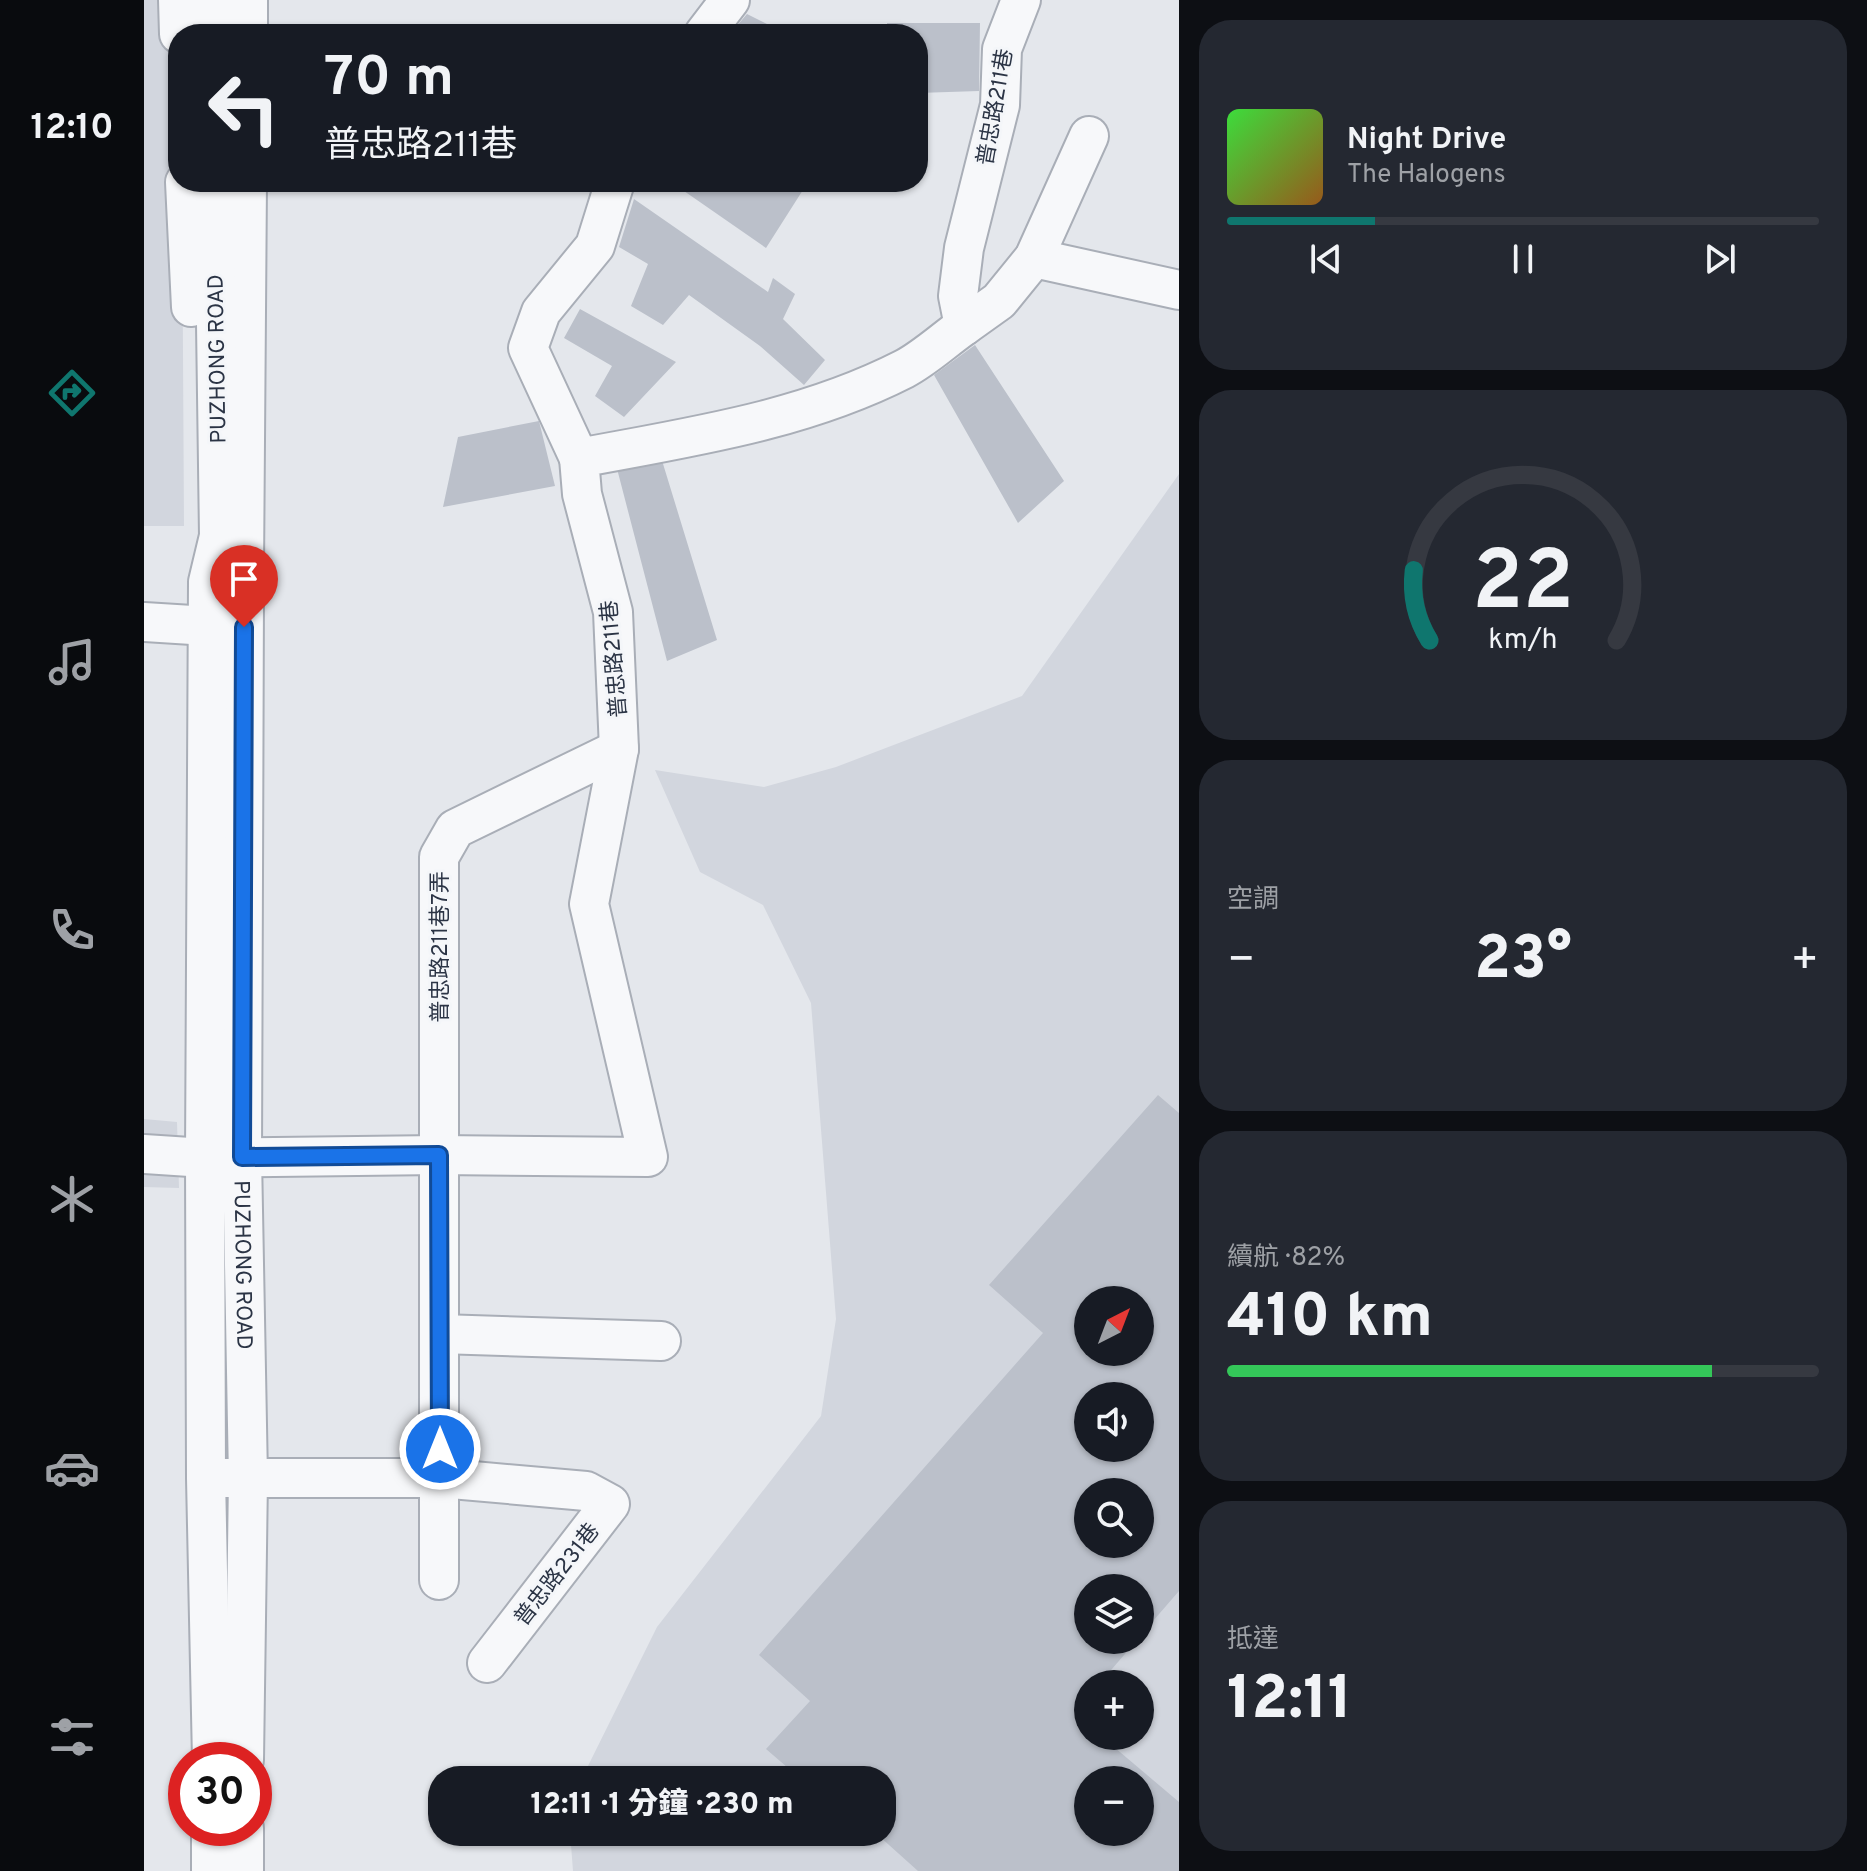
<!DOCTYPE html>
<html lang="zh-TW">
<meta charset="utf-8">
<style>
:root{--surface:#171b24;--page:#242831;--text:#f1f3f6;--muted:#9ea1a6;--line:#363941;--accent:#0f766e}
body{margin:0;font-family:Overpass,"Noto Sans TC",sans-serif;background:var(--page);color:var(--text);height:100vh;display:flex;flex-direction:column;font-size:30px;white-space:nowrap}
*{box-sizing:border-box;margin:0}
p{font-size:26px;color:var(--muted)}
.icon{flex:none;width:44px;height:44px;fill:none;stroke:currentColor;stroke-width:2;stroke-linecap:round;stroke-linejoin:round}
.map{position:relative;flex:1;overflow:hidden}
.sheet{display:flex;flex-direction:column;gap:20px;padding:20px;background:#0d0f14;width:688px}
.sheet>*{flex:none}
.hud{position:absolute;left:24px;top:24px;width:760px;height:168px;border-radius:32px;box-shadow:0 2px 6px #0004;background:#171b24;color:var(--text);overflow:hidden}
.needle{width:52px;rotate:42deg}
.buttons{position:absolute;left:930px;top:1286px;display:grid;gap:16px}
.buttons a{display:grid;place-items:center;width:80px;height:80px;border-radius:50%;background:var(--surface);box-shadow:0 2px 6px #0004;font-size:40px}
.speed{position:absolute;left:24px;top:1742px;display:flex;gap:16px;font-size:40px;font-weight:700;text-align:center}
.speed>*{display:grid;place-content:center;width:104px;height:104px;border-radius:50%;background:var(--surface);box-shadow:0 2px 6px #0004;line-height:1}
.speed .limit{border:12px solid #d22;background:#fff;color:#111}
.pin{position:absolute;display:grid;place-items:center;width:68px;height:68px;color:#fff;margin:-82px -34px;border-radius:50% 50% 50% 0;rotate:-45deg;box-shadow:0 0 8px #0007}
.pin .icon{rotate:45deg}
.me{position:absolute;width:88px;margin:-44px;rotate:0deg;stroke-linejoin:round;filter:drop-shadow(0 0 6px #0008)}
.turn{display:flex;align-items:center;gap:28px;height:168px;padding:0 24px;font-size:36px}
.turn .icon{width:104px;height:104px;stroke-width:2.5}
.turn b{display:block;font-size:56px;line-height:68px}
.big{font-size:60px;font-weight:800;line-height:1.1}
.sheet .widget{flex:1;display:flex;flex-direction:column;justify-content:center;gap:12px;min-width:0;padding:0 28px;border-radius:32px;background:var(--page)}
.sheet .dial{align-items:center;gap:0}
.dial svg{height:208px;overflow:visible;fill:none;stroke:var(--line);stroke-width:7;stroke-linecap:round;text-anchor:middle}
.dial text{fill:var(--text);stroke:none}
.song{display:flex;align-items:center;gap:24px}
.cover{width:96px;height:96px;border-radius:12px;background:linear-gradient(135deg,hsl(120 70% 55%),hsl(30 70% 35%))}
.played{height:8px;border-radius:4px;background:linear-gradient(90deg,var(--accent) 25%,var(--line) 25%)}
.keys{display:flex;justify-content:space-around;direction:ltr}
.heat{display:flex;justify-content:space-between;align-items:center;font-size:44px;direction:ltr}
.charge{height:12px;border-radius:6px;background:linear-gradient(90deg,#34c759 82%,var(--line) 0)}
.trip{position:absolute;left:284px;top:1766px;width:468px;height:80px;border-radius:32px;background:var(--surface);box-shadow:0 2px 6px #0004;font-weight:800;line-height:80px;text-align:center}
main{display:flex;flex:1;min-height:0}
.menu{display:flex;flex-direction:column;width:144px;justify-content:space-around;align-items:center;background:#090b0e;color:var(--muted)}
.menu .icon{width:56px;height:56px}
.menu .current{color:var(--accent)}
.menu b{font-size:36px;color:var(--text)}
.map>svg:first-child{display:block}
.built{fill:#d2d6de;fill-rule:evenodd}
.building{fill:#bbc0ca;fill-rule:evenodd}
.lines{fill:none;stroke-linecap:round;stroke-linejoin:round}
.minor-casing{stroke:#a9aeb7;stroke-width:42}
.minor{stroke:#f7f8fa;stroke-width:38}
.route-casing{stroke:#114b97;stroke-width:20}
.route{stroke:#1a73e8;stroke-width:14}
.labels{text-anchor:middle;stroke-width:6;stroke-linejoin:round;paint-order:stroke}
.street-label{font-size:22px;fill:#2b3445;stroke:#f4f6f9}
</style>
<main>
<nav class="menu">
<b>12:10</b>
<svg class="icon current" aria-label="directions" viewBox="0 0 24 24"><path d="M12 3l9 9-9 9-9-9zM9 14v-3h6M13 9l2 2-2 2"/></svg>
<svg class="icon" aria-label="music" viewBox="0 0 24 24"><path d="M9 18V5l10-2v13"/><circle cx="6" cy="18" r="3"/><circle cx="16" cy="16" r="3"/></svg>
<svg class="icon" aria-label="phone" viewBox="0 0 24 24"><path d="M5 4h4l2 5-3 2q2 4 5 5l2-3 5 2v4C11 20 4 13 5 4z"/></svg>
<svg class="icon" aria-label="climate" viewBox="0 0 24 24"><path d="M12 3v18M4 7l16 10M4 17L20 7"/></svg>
<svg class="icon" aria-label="car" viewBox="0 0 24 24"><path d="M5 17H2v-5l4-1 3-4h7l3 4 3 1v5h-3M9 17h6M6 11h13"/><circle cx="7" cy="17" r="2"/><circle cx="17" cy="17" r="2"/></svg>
<svg class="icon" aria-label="filters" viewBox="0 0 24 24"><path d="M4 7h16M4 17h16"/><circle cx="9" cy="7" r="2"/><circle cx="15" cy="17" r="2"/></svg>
</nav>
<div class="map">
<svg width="1035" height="1871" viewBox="0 0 1035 1871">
<rect width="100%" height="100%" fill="#e4e7ec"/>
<!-- built -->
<path class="built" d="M0 0H36L34 182H38L40 526H0Z
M1035 474V1871H429L426 1832H738V1780H437L513 1627 677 1416 692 1319 667 1003 619 905 556 872 511 770 620 787 692 767 878 696ZM944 1300H996V1352H944ZM944 1396H996V1448H944ZM944 1492H996V1544H944ZM944 1588H996V1640H944ZM944 1684H996V1736H944ZM944 1780H996V1832H944Z
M0 1119 33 1122 35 1188 0 1187Z"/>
<!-- building -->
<path class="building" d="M603 14 643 34H586Z
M743 23H836L835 91 774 93V34H743Z
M527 182H664L622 248Z
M490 199 624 292 629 278 651 294 639 319 681 360 660 385 616 346 545 295 519 325 487 306 504 264 475 247Z
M436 309 532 362 480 417 451 396 468 366 420 338Z
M831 345 920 481 874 523 790 375Z
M395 421 411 486 299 507 314 437Z
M516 454 573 640 523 661 471 461Z
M1014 1095 1035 1113V1591L996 1636V1588H944V1640H993L955 1684H944V1697L930 1713 944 1725V1736H957L1035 1802V1871H774L735 1836 730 1842 718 1832H738V1780H658L622 1749 666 1701 615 1655 899 1333 845 1285ZM944 1300H996V1352H944ZM944 1396H996V1448H944ZM944 1492H996V1544H944ZM944 1780H996V1832H944Z"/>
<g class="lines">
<defs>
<g id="minor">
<path d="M34 0 35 34"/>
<path d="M68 0 69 34"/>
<path d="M104 34V0"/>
<path d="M560 34 586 0"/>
<path d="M41 182 47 307"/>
<path d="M890 258 1035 290"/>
<path d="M820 326 855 301 890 258 945 136"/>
<path d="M435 458 384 348 397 312 451 246 471 182"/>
<path id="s1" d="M75 536 100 595 98 1157 104 1478 100 1760"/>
<path d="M100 569 103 182"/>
<path d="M0 622 64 626"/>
<path d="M0 1154 61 1158 295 1155 504 1157 445 904 475 749 469 612 438 494 435 458C546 437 658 421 760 369 781 358 800 340 820 326L814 296 820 248 856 105 858 49 877 0"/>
<path d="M296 1334 517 1341"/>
<path d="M81 1478H296L442 1491 466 1504 343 1663"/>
<path d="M295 1580V857L311 829 475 749"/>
<path d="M68 1760 62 1478 61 1158 64 582 75 536 70 182"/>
<path d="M67 1871V1828"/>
<path d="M100 1871V1828"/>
</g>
</defs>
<!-- minor casing -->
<use href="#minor" class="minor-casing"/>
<!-- minor -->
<use href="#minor" class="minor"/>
</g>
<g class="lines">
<defs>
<path id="route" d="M100 627 98 1157 295 1155 296 1449"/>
</defs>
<!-- route casing -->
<use href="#route" class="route-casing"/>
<!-- route -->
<use href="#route" class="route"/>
</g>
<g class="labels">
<!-- street labels -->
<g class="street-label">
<text transform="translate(850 107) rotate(-80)" y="8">普忠路211巷</text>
<text transform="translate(72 359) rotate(-91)" y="8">PUZHONG ROAD</text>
<text transform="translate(469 659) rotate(-95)" y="8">普忠路211巷</text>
<text transform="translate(295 947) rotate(-90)" y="8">普忠路211巷7弄</text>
<text dy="8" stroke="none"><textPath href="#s1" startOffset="734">PUZHONG ROAD</textPath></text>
<text transform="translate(412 1574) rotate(-52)" y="8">普忠路231巷</text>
</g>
</g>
</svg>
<div class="buttons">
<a><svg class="needle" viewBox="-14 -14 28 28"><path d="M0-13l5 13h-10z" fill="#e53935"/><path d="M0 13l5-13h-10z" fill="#9ea1a6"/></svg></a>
<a><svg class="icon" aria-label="sound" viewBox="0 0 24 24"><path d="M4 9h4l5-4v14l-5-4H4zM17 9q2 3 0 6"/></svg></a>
<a><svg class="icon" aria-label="search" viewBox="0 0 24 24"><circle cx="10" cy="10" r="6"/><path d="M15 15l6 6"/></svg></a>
<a><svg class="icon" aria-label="layers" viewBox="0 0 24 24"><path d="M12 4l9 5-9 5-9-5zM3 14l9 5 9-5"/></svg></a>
<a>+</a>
<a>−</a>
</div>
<div class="speed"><div class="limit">30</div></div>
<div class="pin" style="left:100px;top:627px;background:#d93025"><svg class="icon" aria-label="arrive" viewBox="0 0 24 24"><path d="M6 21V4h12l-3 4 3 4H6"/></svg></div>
<svg class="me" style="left:296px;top:1449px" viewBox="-20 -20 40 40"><circle r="17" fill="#1a73e8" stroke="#fff" stroke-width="3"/><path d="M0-11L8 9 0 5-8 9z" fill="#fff"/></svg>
<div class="trip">12:11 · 1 分鐘 · 230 m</div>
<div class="hud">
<div class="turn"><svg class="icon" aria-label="left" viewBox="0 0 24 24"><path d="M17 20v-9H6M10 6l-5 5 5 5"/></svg><div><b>70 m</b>普忠路211巷</div></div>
</div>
</div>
<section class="sheet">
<div class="widget">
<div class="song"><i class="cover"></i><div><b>Night Drive</b><p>The Halogens</p></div></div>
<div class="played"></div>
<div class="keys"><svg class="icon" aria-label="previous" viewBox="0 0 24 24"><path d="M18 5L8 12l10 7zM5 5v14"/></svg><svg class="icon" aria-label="pause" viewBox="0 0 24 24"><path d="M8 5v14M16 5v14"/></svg><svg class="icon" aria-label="next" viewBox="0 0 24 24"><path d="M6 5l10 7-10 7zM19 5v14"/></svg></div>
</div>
<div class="widget dial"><svg viewBox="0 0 100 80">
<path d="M14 69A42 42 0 1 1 86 69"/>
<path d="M14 69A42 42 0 0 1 8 42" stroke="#0f766e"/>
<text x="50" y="56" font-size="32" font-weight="700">22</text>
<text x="50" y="72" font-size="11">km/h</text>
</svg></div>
<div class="widget"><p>空調</p>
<div class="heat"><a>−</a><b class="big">23°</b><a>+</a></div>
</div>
<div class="widget"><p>續航 · 82%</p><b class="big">410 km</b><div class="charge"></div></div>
<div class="widget"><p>抵達</p><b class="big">12:11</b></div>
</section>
</main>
